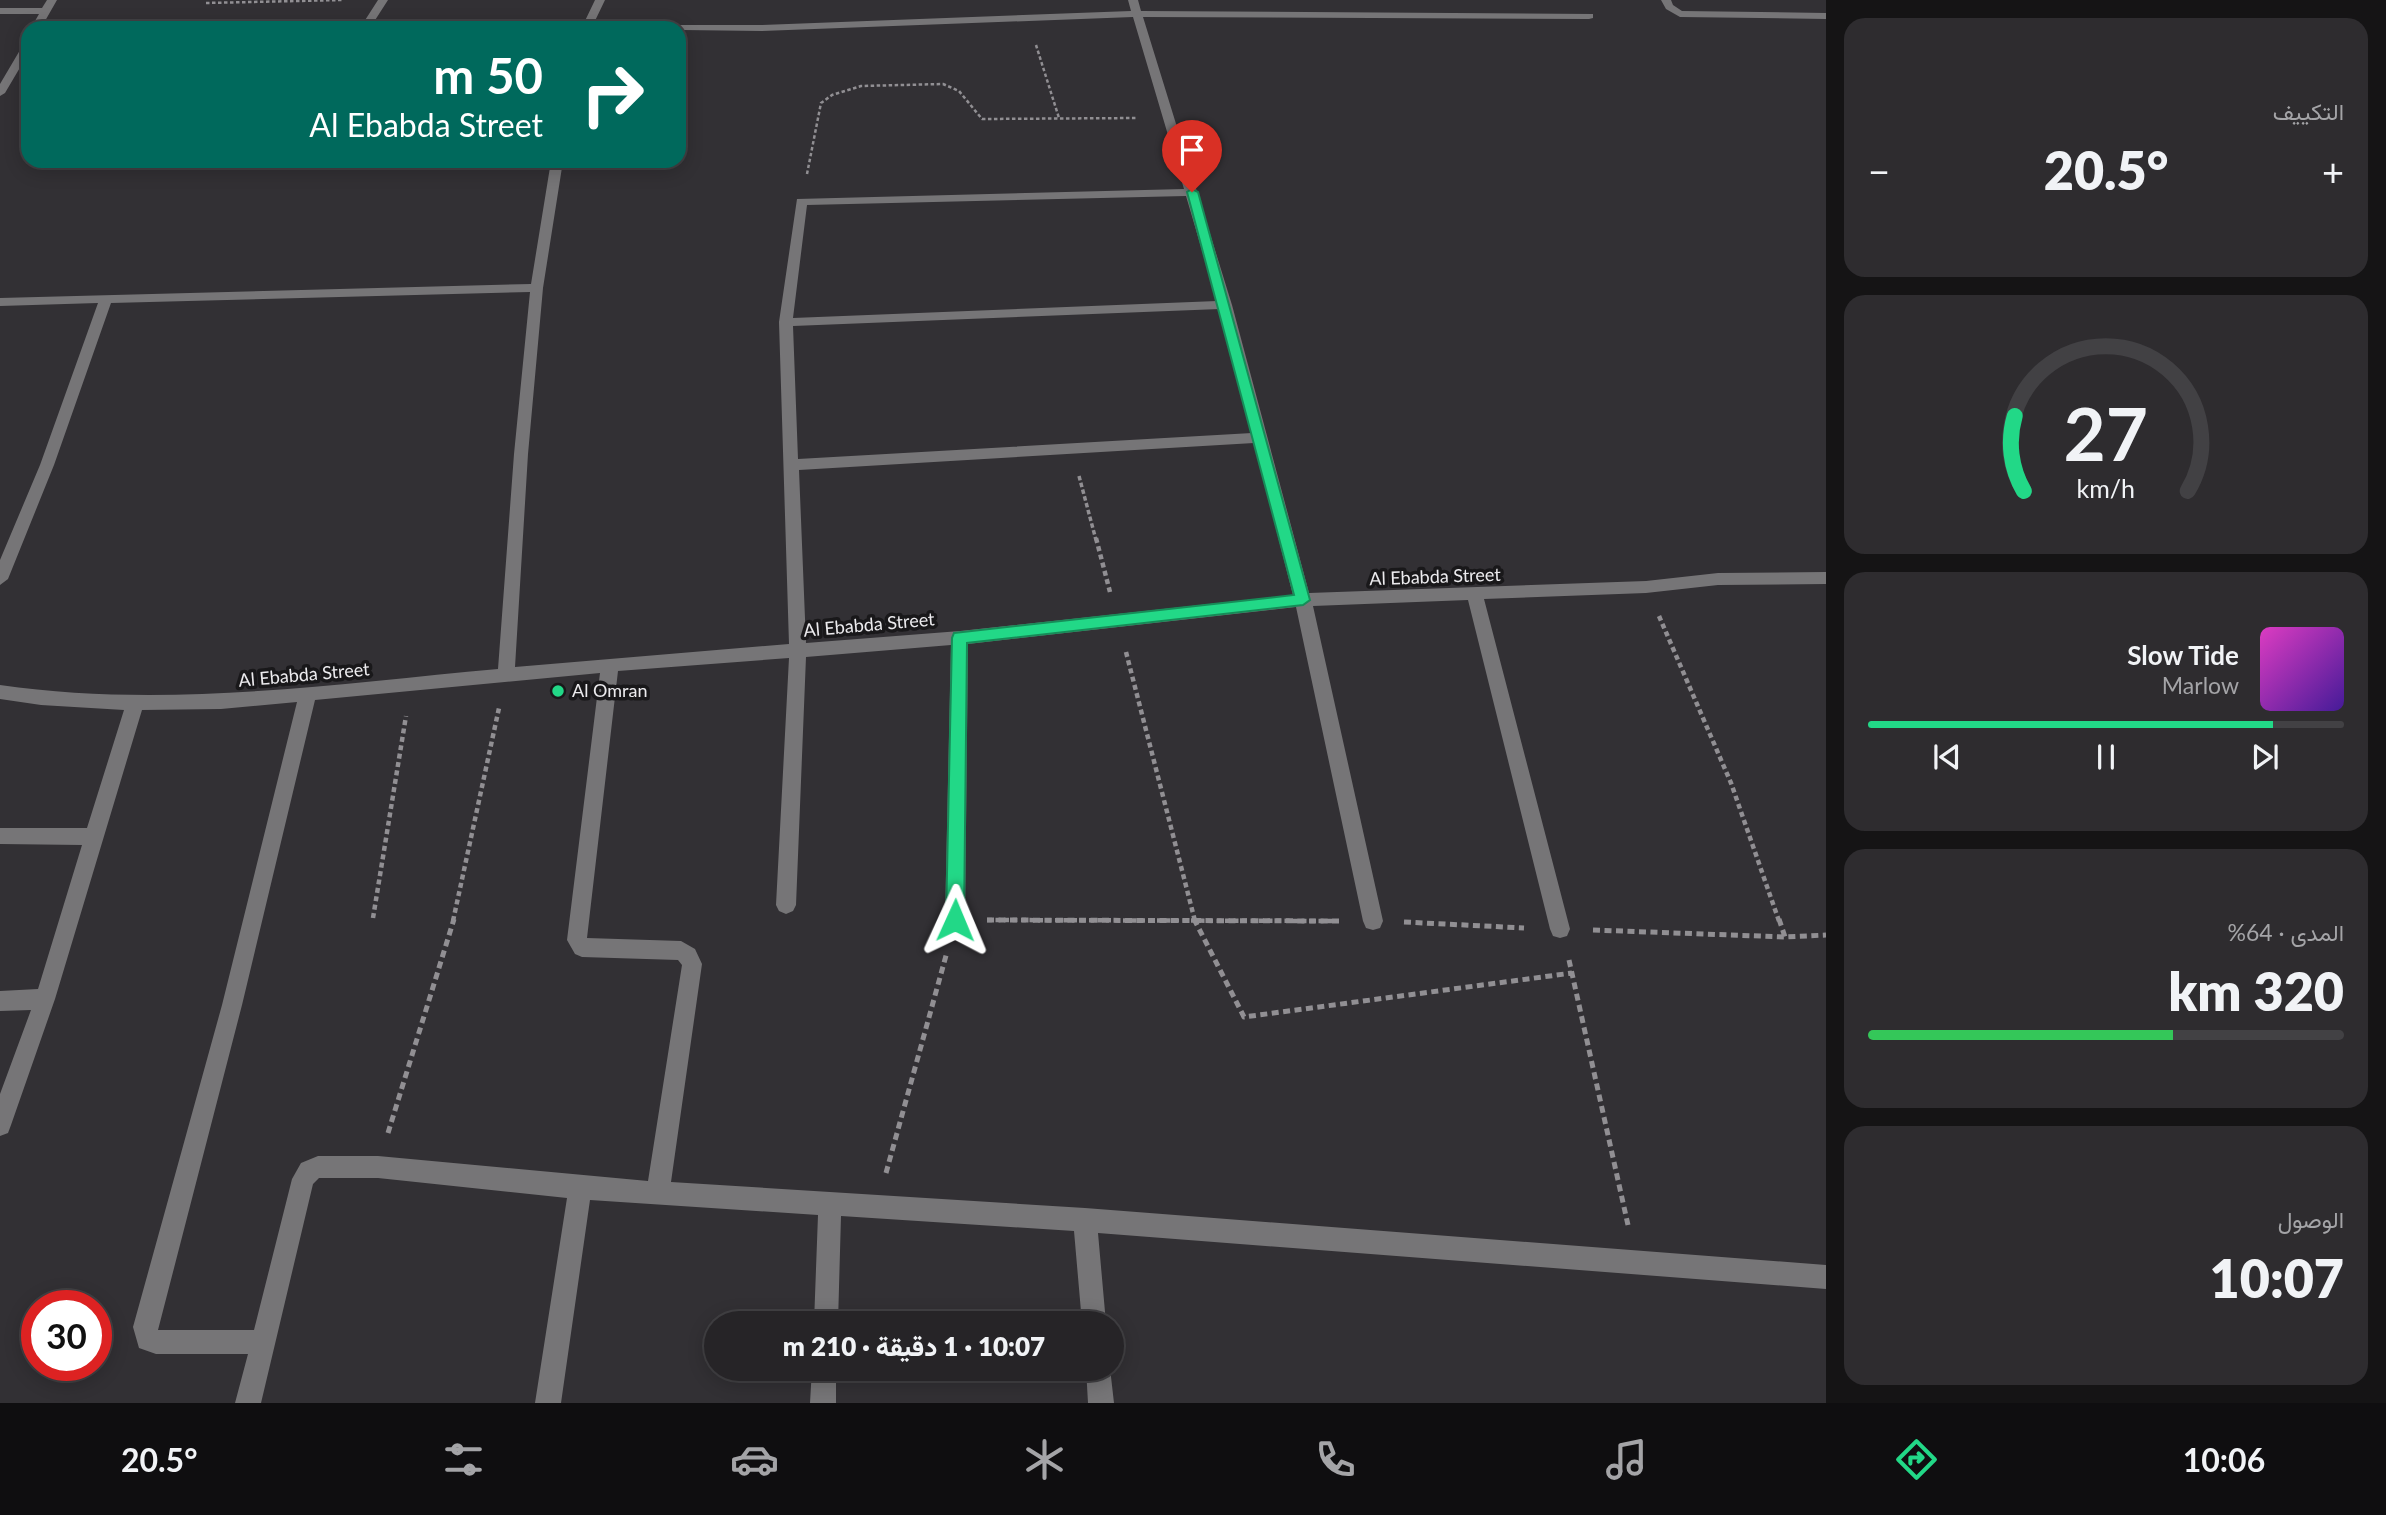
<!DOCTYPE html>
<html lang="ar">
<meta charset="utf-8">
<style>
:root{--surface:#262427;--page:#2e2c2f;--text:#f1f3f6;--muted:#a4a4a7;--line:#424144;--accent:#22d887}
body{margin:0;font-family:Lato,Vazirmatn,sans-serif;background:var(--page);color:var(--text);direction:rtl;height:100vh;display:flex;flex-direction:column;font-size:26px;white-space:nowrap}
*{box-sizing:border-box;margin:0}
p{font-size:23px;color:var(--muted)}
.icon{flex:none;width:38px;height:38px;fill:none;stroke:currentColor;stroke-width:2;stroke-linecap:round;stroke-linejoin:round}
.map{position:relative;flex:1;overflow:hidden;direction:ltr}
.panel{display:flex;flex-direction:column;gap:18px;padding:18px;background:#151415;width:560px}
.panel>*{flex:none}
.hud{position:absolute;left:21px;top:21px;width:665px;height:147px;border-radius:21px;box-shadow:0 4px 18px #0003,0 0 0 2px var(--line);direction:rtl;background:#00695c;color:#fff;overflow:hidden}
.speed{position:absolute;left:21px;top:1290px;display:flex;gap:14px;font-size:35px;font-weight:700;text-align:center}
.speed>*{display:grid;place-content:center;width:91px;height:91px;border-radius:50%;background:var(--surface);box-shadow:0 4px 18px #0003,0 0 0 2px var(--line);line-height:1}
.speed .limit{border:10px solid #d22;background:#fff;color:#111}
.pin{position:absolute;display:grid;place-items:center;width:60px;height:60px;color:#fff;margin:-72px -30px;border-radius:50% 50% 50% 0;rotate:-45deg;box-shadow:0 0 7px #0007}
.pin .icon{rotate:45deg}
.me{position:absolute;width:77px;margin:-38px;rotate:1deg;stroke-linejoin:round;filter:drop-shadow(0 0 5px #0008)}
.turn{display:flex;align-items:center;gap:24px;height:147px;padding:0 28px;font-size:32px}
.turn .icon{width:91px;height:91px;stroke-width:2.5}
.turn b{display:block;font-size:49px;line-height:60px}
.big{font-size:52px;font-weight:800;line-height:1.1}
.panel .card{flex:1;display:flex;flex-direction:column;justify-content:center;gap:10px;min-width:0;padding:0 24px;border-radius:21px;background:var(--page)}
.panel .dial{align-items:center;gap:0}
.dial svg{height:182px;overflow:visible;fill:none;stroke:var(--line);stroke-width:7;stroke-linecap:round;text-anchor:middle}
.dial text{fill:var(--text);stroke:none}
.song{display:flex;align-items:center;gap:21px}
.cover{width:84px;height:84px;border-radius:10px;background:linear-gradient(135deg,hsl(310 70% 55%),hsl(260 70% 35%))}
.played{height:7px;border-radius:4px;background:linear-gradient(90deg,var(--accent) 85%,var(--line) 85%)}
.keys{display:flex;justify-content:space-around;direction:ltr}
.heat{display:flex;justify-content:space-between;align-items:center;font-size:38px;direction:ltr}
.charge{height:10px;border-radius:5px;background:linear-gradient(90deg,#34c759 64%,var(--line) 0)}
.trip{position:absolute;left:704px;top:1311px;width:420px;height:70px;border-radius:35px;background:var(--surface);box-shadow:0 4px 18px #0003,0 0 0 2px var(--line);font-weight:800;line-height:70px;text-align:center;direction:rtl}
.dock{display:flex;height:112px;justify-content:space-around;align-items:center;background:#0f0e10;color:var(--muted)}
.dock .icon{width:49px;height:49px}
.dock .on{color:var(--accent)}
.dock b{font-size:32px;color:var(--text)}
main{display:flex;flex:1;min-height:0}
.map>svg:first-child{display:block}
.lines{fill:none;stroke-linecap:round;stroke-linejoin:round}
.path-far3{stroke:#918f93;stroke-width:2.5;stroke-dasharray:3.5 2.5;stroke-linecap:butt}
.path-far2{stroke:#918f93;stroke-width:3.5;stroke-dasharray:4.5 2.5;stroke-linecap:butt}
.path-far1{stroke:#918f93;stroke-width:4.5;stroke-dasharray:5 3.5;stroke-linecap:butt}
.path{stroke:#918f93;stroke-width:5;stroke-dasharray:7 4.5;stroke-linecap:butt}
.minor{fill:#767577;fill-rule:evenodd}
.route{fill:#22d887;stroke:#168c58;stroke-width:2}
.poi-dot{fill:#22d887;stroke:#19181a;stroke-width:2.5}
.labels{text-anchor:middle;stroke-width:7;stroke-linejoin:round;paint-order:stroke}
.street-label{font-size:18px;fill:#ecebee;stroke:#19181a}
.poi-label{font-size:18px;fill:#ecebee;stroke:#19181a;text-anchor:start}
</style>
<main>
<section class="panel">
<div class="card"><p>التكييف</p>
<div class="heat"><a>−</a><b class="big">20.5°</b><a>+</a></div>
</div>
<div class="card dial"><svg viewBox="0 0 100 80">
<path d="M14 69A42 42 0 1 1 86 69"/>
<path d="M14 69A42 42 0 0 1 10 36" stroke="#22d887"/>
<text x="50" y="56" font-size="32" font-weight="700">27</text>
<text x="50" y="72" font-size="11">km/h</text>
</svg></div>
<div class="card">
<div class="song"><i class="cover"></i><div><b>Slow Tide</b><p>Marlow</p></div></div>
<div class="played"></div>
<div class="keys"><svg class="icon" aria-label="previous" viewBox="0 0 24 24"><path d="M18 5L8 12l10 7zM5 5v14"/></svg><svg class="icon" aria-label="pause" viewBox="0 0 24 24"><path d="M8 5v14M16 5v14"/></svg><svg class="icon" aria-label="next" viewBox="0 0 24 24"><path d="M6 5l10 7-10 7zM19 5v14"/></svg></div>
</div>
<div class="card"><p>المدى · 64%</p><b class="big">320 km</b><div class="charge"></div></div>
<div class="card"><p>الوصول</p><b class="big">10:07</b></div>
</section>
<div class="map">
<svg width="1826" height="1403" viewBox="0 0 1826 1403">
<rect width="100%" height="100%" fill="#323034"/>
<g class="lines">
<!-- path-far3 -->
<path class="path-far3" d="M206 3 342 0
M1036 45 1059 118
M807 174 821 103 832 95 861 86 943 84 959 91 982 119 1137 118"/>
<!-- path-far2 -->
<path class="path-far2" d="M1079 476 1096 540"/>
<!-- path-far1 -->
<path class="path-far1" d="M1096 538 1110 592
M1659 616 1731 783 1779 921
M1126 652 1195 921
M373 918 406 716
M987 920 1335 921
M453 921 499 708"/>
<!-- path -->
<path class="path" d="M1194 919 1244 1017 1572 973
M1779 919 1785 937
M987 920 1339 921
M1404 922 1524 928
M1593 930 1785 937 1826 935
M1569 960 1628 1225
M388 1133 454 919
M886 1173 947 952"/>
<!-- minor -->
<path class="minor" d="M47 0H57L41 28H31L39 14H0V8H42Z
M378 0H388L370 28H360Z
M595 0H605L593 25H761L1131 11 1128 0H1138L1141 11 1593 14V18L1589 19 1143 17 1232 305 1309 593 1646 581 1718 573 1826 572V584L1718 585 1646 593 1484 599 1570 929 1567 936 1560 938 1553 936 1550 929 1468 600 1313 606 1383 921 1380 928 1373 930 1366 928 1363 921 1296 607 968 644 965 920 962 927 955 929 948 927 945 920 951 645 806 657 796 905 793 911 786 914 779 911 776 905 789 658 618 671 587 938 681 941 695 949 702 964 671 1182 1085 1208 1826 1265V1289L1098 1233 1106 1323H1082L1074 1231 841 1216 838 1323H814L818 1215 590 1200 561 1403H535L567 1198 378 1178H319L313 1184 261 1403H235L248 1354H156L139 1348 133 1327 222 1005 297 702 221 709 142 710 55 999 11 1125 8 1133 0 1136V1094L31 1010 0 1011V991L38 989 82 845 0 844V828H87L124 710 41 705 0 699V685C166 709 332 684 498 669L514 454 530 292 111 303 54 465 8 579 0 585V560L40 465 98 303 0 306V298L531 284 551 161H563L543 288 528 454 515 667 789 644 779 322 797 199 1184 189 1133 17 761 31 526 28 531 25H583ZM1186 196 1217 301 793 318 807 205ZM1220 309 1252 433 798 459 793 326ZM1254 443 1293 595 960 631 806 643 799 470ZM600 673 567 940 575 954 582 957 678 960 682 965 648 1181 378 1156H318L301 1163 292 1179 254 1330H158L242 1005 315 700Z
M1661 0H1671L1673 5 1682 11 1826 13V19L1680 17 1666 9Z
M28 42V54L5 93 0 96V84L23 45Z
M812 1368H836V1403H810Z
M1086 1368H1110L1114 1403H1088Z"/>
</g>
<!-- route -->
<path class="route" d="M1192 189 1198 192 1310 600 1303 605 967 643 964 920 962 926 955 929 949 926 946 920 952 638 954 633 1294 595 1187 192Z"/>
<!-- markers -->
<circle class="poi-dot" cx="558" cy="691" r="7"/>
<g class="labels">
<!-- street labels -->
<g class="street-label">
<text transform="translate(1435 577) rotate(-2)" y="6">Al Ebabda Street</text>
<text transform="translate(869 625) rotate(-5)" y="6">Al Ebabda Street</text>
<text transform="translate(304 675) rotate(-5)" y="6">Al Ebabda Street</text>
</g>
<!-- poi labels -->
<g class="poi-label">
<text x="572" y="697">Al Omran</text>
</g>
</g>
</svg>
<div class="speed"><div class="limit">30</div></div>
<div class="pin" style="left:1192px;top:192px;background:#d93025"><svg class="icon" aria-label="arrive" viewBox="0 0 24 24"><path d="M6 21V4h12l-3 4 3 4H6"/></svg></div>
<svg class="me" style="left:955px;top:920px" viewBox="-20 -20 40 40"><path d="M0-17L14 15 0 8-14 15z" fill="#22d887" stroke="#fff" stroke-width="4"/></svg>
<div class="trip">10:07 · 1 دقيقة · 210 m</div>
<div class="hud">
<div class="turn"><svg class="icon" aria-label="right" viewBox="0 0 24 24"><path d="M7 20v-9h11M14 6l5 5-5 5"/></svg><div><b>50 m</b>Al Ebabda Street</div></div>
</div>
</div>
</main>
<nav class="dock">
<b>10:06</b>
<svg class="icon on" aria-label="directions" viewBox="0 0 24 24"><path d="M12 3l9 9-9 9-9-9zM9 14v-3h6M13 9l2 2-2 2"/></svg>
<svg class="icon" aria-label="music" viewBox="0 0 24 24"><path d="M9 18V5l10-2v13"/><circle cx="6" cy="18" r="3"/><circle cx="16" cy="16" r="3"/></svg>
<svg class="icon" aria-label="phone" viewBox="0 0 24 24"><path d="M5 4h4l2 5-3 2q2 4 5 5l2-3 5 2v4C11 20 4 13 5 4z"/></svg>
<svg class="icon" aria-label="climate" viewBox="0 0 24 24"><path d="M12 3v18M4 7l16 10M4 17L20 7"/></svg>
<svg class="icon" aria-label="car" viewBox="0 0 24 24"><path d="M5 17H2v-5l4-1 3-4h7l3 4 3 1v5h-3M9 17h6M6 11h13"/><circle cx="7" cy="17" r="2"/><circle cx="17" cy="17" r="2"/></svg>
<svg class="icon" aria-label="filters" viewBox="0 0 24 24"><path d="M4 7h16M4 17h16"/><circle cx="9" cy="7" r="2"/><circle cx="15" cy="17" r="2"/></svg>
<b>20.5°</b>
</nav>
